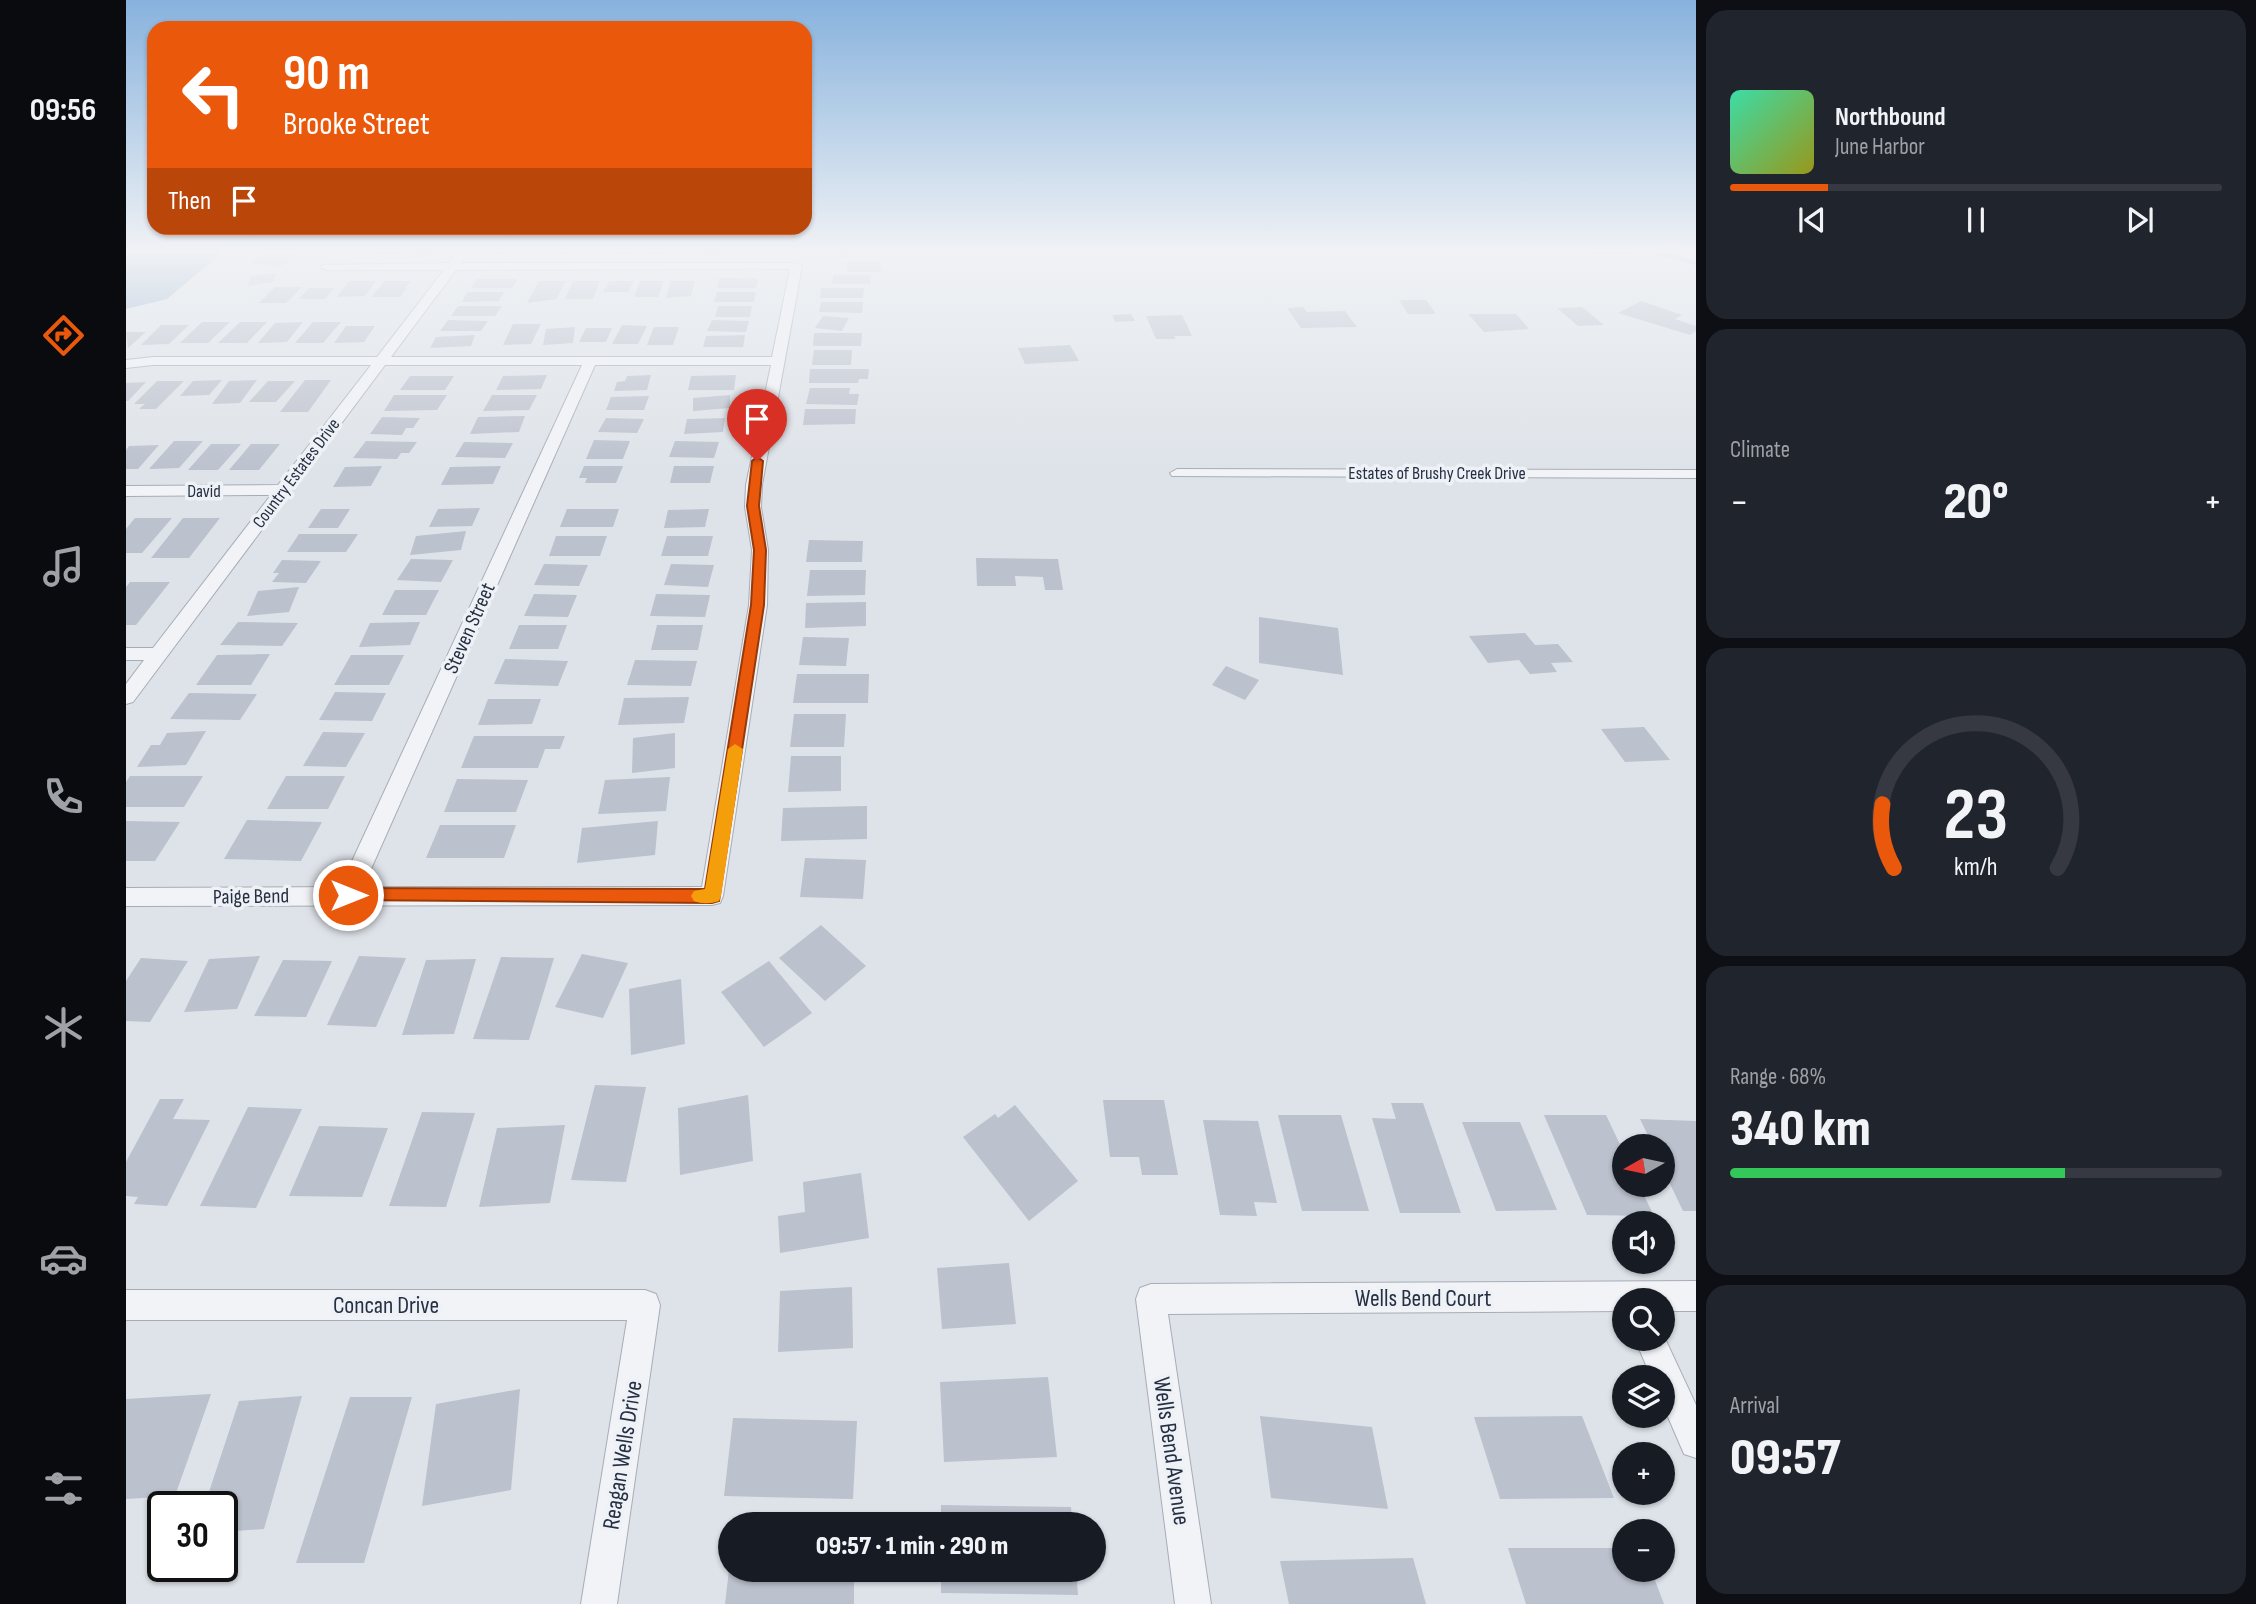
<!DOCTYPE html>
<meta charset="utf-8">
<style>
:root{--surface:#171b24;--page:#20242c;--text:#f1f3f6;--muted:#9ea1a6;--line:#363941;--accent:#ea580c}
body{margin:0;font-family:"Sofia Sans Condensed",sans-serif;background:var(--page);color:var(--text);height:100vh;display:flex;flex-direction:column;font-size:26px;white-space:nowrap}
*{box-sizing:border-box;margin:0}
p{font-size:23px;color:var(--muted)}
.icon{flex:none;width:38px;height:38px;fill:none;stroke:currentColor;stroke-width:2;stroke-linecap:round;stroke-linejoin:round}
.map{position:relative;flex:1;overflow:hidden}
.details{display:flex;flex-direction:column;gap:10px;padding:10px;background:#0d0f14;width:560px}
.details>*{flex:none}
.banner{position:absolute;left:21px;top:21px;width:665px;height:214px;border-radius:21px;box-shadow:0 2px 5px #0004;background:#ea580c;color:#fff;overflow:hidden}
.needle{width:46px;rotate:261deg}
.fabs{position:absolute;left:1486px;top:1134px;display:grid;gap:14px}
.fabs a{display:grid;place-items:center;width:63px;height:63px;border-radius:50%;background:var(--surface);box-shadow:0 2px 5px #0004;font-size:35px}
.speed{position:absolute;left:21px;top:1491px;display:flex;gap:14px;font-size:35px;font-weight:700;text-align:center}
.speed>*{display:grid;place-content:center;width:91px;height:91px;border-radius:50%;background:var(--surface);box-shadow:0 2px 5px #0004;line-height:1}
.speed .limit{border:4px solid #111;border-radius:10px;background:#fff;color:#111}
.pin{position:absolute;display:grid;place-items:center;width:60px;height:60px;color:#fff;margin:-72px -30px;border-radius:50% 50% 50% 0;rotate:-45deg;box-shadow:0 0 7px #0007}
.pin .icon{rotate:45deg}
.me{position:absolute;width:77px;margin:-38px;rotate:90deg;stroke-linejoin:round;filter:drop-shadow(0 0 5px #0008)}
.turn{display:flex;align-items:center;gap:24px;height:147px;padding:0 21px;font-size:32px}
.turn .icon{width:91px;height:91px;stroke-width:2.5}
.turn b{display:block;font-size:49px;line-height:60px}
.then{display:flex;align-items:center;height:66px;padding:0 21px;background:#0003;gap:14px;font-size:26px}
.big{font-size:52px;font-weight:800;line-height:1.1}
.details .widget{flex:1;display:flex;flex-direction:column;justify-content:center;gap:10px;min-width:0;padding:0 24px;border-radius:21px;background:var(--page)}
.details .dial{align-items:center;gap:0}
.dial svg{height:182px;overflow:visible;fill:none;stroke:var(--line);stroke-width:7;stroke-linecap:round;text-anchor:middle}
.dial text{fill:var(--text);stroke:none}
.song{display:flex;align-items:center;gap:21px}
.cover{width:84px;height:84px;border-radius:10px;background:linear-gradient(135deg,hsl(160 70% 55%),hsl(60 70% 35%))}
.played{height:7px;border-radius:4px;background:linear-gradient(90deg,var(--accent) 20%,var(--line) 20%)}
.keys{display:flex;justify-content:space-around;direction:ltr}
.heat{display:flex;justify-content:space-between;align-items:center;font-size:38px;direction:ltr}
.charge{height:10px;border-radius:5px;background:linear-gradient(90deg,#34c759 68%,var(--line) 0)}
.trip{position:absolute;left:592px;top:1512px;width:388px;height:70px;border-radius:35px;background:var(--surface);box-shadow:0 2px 5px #0004;font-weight:800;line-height:70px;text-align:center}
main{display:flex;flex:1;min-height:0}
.tab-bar{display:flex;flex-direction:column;width:126px;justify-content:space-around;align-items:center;background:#090b0e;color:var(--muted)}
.tab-bar .icon{width:49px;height:49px}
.tab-bar .active{color:var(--accent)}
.tab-bar b{font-size:32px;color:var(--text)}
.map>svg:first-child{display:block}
.water{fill:#96b0cd}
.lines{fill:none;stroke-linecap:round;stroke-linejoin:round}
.stream{stroke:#96b0cd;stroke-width:4.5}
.building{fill:#bbc1cd}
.street-casing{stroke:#a7adb7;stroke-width:2}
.street{fill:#f1f3f7;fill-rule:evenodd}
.route{fill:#ea580c;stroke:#983908;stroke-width:2}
.slow{fill:#f59e0b}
.labels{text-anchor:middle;stroke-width:7;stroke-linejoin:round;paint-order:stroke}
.far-street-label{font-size:18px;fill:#263042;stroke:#eef2f7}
.street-label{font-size:21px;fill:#263042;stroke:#eef2f7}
.near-street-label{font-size:24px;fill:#263042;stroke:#eef2f7}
</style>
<main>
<nav class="tab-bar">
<b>09:56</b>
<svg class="icon active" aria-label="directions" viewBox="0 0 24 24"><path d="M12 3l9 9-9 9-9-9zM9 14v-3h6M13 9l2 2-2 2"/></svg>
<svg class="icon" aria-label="music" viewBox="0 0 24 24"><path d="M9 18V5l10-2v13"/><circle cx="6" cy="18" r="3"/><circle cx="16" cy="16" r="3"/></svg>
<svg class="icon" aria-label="phone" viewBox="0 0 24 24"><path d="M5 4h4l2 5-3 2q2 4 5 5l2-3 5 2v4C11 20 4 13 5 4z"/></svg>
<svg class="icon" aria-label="climate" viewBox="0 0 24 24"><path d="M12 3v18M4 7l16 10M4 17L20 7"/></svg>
<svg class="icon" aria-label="car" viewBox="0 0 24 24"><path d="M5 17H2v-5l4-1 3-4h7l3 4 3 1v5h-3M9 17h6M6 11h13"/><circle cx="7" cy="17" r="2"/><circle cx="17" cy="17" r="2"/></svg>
<svg class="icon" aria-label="filters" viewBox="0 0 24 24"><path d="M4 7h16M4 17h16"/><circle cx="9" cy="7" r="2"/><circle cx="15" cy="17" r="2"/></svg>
</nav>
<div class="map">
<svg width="1570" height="1604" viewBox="0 0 1570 1604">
<rect width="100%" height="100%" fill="#dee3e9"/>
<!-- water -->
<path class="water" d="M0 249H100L41 299 0 309Z"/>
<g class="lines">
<!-- stream -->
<path class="stream" d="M1439 249 1471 252 1527 251 1570 263"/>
</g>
<!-- building -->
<path class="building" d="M253 249H278L272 255H247Z
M287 249H312L304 256 280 255Z
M366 249H391L386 255H361Z
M399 249H423L418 254 396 253Z
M429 249H451L447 255H426Z
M459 249H482L480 253 457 254Z
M489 249H511L509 255H486Z
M519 249H541L538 255H516Z
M549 249H572L570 254 547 255Z
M579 249H600L598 256H576Z
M609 249H631L630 254 608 255Z
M708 249H736L741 251 716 259 700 251Z
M141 253 171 256 154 266 124 263Z
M754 261 755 272H721V262Z
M150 273 147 282 122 286 124 276Z
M707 275H745V284H706Z
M594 278 632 279 630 288H591Z
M351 279H392L386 288H345Z
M223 281H250L239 296 211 297Z
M258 281H285L274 297H246Z
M413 281H440L430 299 401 303Z
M447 281H474L467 299H439Z
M483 281H508L502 292H477Z
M514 281H538L532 297H508Z
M545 281H569L565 296 540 298Z
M149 287H176L160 303H133Z
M183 288H208L199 299H173Z
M695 288H738L737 298H694Z
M341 292H378L373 301 336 302Z
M591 292H630L628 302H588Z
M1273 300H1300L1310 314H1282Z
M1515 301 1556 315 1549 319 1570 326V331L1564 335 1492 313Z
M695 302H737L736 313 693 312Z
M332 306H376L369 316H325Z
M592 306H626L624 317H589Z
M1177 307 1181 312 1219 311 1231 327 1175 328 1161 308Z
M1456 307 1478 325 1452 326 1431 308Z
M1005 314 1009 321 989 322 986 315Z
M1342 314H1390L1403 329 1358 332Z
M1056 315 1066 336H1048L1050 339H1030L1020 316Z
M697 316 723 318 716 331 689 328Z
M322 320 362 321 355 331H314Z
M586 320 623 321 620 332 581 331Z
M76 322H104L82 343H54Z
M114 322H141L121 343H92Z
M177 322 161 342 132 343 149 323Z
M187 322H215L197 343H169Z
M387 324H415L405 344 377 345Z
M35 325H63L43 344 15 345Z
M496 325 521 326 512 344H486Z
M220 326H249L238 342 208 343Z
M449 327 447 343 417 345 420 329Z
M528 327H553L547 345H521Z
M460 328H486L480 342H453Z
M0 332H20L2 348Z
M688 333H736L735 346H687Z
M349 335 345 346 304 348 310 337Z
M619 335 617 347H577L580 336Z
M944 345 953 361 899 364 892 348Z
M688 350H726L725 365H686Z
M684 369H743L742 379H733L732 383H683Z
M421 375 415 389 370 390 377 376Z
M525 375 521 390 488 391 491 382 499 381 501 376Z
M610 375 608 390H562L565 376Z
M284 376H328L319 390H274Z
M96 380 83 395 54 396 67 381Z
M131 380 114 403 86 404 103 381Z
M179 380H205L182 412H154Z
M31 381H58L30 409H13L19 404H8Z
M142 381H169L150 402H123Z
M20 382 2 401H0V383Z
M684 388H724L723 394H733L731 405 680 404Z
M268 395H321L311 410 258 411Z
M366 395H411L403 410 357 411Z
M604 395V408L567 411V398Z
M523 396 518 410H480L485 397Z
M679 409H730L729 424 677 425Z
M399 416 393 432 344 434 352 417Z
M256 417 294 418 287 428H280L276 435 244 434Z
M480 418 518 419 511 433 472 432Z
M599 418 597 432 558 434 561 419Z
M468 440 504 441 497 459H460Z
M48 441H77L53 468 23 469Z
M240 441 291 442 283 453H275L271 459 227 458Z
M549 441 593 442 588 458 543 457Z
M338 442 387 443 379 458 329 457Z
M85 444H115L92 470H62Z
M125 444H154L133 470H103Z
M33 445 12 469H0V450L3 446Z
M256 466 245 486 207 487 219 467Z
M375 466 367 484 315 485 324 467Z
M458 466H497L490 483H459L461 478H453Z
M548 466H588L584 483H544Z
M354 508 346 526 303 527 312 509Z
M195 509H224L212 528H182Z
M441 509H493L487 527H434Z
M583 509 579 527 538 528 542 510Z
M9 518H46L16 553H0V529Z
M57 518H94L63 558H25Z
M340 531 335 550 284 555 290 536Z
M173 534H232L220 552H161Z
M430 536H481L474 556H423Z
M541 536H587L582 556H535Z
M683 540 737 541 736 562H680Z
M850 558 932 559 937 590H919L917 577 889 576 890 586H851Z
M285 559 327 560 315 582 271 580Z
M156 560 195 561 180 583 146 582 153 573H147Z
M418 564 462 565 453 586 408 585Z
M545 564 588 565 582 587 538 585Z
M684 570H740L739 595 681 596Z
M4 582H44L10 625H0V587Z
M173 587 163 612 121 616 132 591Z
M269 590H313L300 615H256Z
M408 594 451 595 442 617 398 616Z
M530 594 584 595 579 617 524 616Z
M740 602V626L679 628 680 603Z
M1133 617 1212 628 1217 675 1133 663Z
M112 622 172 623 156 646 94 645Z
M294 622 284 645 233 647 244 623Z
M393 625H441L432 649H383Z
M531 625H577L572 650H525Z
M1399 633 1409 645 1432 644 1447 662 1425 663 1431 672 1404 674 1393 660 1362 663 1343 636Z
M677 637 723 638 720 666 673 665Z
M144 654 125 685H70L91 655Z
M225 655H278L263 685H208Z
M379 659 442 661 432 686 368 684Z
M509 660 571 661 565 686 501 685Z
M1100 666 1133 680 1119 700 1086 685Z
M671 674H743L742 703H667Z
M209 692 260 693 246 721 193 720Z
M63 693 131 694 114 720 44 719Z
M563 697 558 723 492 725 498 698Z
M362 699H415L406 724 352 725Z
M668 714H720L718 747H664Z
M1518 727 1544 760 1499 762 1475 729Z
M80 731 60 765 11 767 25 745H34L41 733Z
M197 732 239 733 220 767 177 766Z
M549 733V768L506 773 507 738Z
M348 736H439L434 749H419L412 768H335Z
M665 756H715V791L662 792Z
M4 776H77L58 807H0V782Z
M160 776H219L202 809H141Z
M544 777 540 811 472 814 479 780Z
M331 779 402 780 390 812H318Z
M741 806V839L655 841 657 808Z
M121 820 196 822 175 861 98 859Z
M0 821 54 822 29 861H0Z
M532 821 529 855 451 863 456 828Z
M314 825H390L378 858H300Z
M679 858 740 860 737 899 674 897Z
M695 925 740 966 699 1001 653 958Z
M456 954 502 963 477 1018 429 1007Z
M134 956 111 1009 58 1012 83 959Z
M233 956 280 958 250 1027 201 1025Z
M375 957 428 958 403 1040 347 1039Z
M15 958 62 961 24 1022 0 1021V981Z
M350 959 328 1034 276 1035 300 960Z
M157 960 206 961 180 1017 128 1016Z
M643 961 686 1013 638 1047 595 992Z
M555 979 559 1044 505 1055 503 989Z
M469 1085 520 1087 500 1182 445 1180Z
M622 1095 627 1161 554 1175 552 1108Z
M34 1099H58L47 1119 84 1120 41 1206 8 1204 12 1197 0 1196V1162Z
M977 1100H1038L1052 1175H1016L1013 1157H984Z
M1265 1103H1297L1335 1213H1274L1246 1118 1270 1119Z
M889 1105 952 1181 903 1221 837 1137 869 1114 872 1118Z
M122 1107 176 1109 130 1208 74 1206Z
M296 1112 349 1113 320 1207 263 1206Z
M1152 1115H1215L1243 1211H1176Z
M1418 1115H1480L1498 1153V1185H1513L1528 1216 1461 1215Z
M1514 1119 1570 1121V1211H1557L1536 1167V1146H1527Z
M1077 1120 1132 1121 1151 1203 1128 1202 1131 1216 1094 1215Z
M1336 1122H1394L1431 1210 1370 1211Z
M439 1125 424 1203 353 1207 371 1128Z
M193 1126 262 1128 236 1197 163 1196Z
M735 1173 743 1238 654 1253 652 1216 679 1212 677 1182Z
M883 1263 890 1324 816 1329 811 1268Z
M726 1287 727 1348 652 1352 654 1291Z
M922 1377 931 1457 818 1462 814 1382Z
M394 1389 385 1490 296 1506 310 1404Z
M85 1394 49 1496 0 1499V1399Z
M176 1396 138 1529 96 1532V1507H78L113 1401Z
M224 1397H286L238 1563H170Z
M1134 1416 1246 1427 1262 1509 1145 1498Z
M1456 1416 1488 1498 1374 1499 1348 1417Z
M607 1418 731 1421 727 1499 598 1496Z
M815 1505 945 1507 946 1524H815Z
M1382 1548H1498V1570H1525L1538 1604H1400Z
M1287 1558 1300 1604H1163L1154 1561Z
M603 1570H728V1604H599Z
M815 1570H950L952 1595 815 1593Z"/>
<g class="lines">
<defs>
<path id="street" d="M335 249H345L335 263H670L676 266 636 485 635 507 642 550 641 605 597 896 594 903 586 905 0 906V888L214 887 456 365H259L7 702 0 704V684L18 660H0V648H27L145 495 0 496V486L152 485 245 365H27L0 368V360L27 357H251L318 270H200L194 267 196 265 323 263ZM664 269 646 357H265L330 270ZM469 365H645L620 485 619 507 626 550 623 605 576 887H237Z
M1051 469 1570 470V478L1046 476 1044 473Z
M1570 1281V1311H1536V1300H1498V1311L1042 1314 1085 1604H1049L1010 1299 1014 1288 1025 1284Z
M0 1290H519L530 1294 534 1305 491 1604H455L501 1320H0Z
M1536 1332 1570 1405V1458L1558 1454 1536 1403V1377H1525L1509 1339H1536Z"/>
</defs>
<!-- street casing -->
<use href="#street" class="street-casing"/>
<!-- street -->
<use href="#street" class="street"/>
</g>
<!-- sky -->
<linearGradient id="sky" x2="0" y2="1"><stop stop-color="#87b2dd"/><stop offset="0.53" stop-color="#f0f2f5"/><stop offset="1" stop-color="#f0f2f5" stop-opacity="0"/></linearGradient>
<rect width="1570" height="473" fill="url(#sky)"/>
<!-- route -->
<path class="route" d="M631 457 637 461 633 506 640 550 638 605 593 901 586 903 216 900 213 895 216 890 222 888 579 889 625 605 628 550 621 506 626 461Z"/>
<!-- slow -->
<path class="slow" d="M609 744 617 749 595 896 593 901C584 904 576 904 568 901L565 896 568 891 579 889 602 749Z"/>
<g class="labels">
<!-- far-street labels -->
<g class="far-street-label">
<text transform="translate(170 473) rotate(-53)" y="6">Country Estates Drive</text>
<text x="1311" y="479">Estates of Brushy Creek Drive</text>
<text x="78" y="497">David</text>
</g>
<!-- street labels -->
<g class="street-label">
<text transform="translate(343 628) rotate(-66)" y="7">Steven Street</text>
<text transform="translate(125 896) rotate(-1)" y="7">Paige Bend</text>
</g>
<!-- near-street labels -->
<g class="near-street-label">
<text x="1297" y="1306">Wells Bend Court</text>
<text x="260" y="1313">Concan Drive</text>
<text transform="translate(1046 1451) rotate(82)" y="8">Wells Bend Avenue</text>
<text transform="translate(496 1455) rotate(-81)" y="8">Reagan Wells Drive</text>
</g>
</g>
</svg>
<div class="fabs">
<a><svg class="needle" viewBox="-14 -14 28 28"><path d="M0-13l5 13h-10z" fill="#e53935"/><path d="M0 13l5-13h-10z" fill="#9ea1a6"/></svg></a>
<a><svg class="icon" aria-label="sound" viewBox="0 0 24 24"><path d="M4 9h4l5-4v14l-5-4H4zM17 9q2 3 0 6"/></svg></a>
<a><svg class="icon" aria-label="search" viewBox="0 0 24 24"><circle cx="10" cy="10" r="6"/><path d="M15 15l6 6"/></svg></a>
<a><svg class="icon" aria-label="layers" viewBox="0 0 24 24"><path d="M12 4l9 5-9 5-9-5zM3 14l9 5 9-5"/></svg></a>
<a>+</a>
<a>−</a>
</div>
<div class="speed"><div class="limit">30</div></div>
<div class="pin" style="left:631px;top:461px;background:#d93025"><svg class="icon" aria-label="arrive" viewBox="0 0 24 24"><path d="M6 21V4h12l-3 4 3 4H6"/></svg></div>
<svg class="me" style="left:222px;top:895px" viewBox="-20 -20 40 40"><circle r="17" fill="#ea580c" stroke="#fff" stroke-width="3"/><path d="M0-11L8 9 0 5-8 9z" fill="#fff"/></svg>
<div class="trip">09:57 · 1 min · 290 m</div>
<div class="banner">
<div class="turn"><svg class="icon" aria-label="left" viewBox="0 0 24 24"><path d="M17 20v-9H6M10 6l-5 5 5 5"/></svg><div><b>90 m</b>Brooke Street</div></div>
<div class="then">Then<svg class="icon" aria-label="arrive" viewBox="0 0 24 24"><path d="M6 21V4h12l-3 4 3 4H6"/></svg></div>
</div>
</div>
<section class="details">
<div class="widget">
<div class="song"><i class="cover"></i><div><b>Northbound</b><p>June Harbor</p></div></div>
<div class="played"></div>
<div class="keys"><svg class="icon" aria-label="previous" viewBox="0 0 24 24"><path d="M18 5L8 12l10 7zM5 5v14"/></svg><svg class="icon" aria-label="pause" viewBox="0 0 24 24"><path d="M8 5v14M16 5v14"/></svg><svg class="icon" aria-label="next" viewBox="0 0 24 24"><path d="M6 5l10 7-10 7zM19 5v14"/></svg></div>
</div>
<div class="widget"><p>Climate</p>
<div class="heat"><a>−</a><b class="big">20°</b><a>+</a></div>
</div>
<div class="widget dial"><svg viewBox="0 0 100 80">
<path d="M14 69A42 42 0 1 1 86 69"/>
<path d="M14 69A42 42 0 0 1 9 41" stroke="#ea580c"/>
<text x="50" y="56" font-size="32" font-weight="700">23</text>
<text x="50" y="72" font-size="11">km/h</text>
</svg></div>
<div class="widget"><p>Range · 68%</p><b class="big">340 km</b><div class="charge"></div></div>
<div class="widget"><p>Arrival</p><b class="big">09:57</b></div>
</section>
</main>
